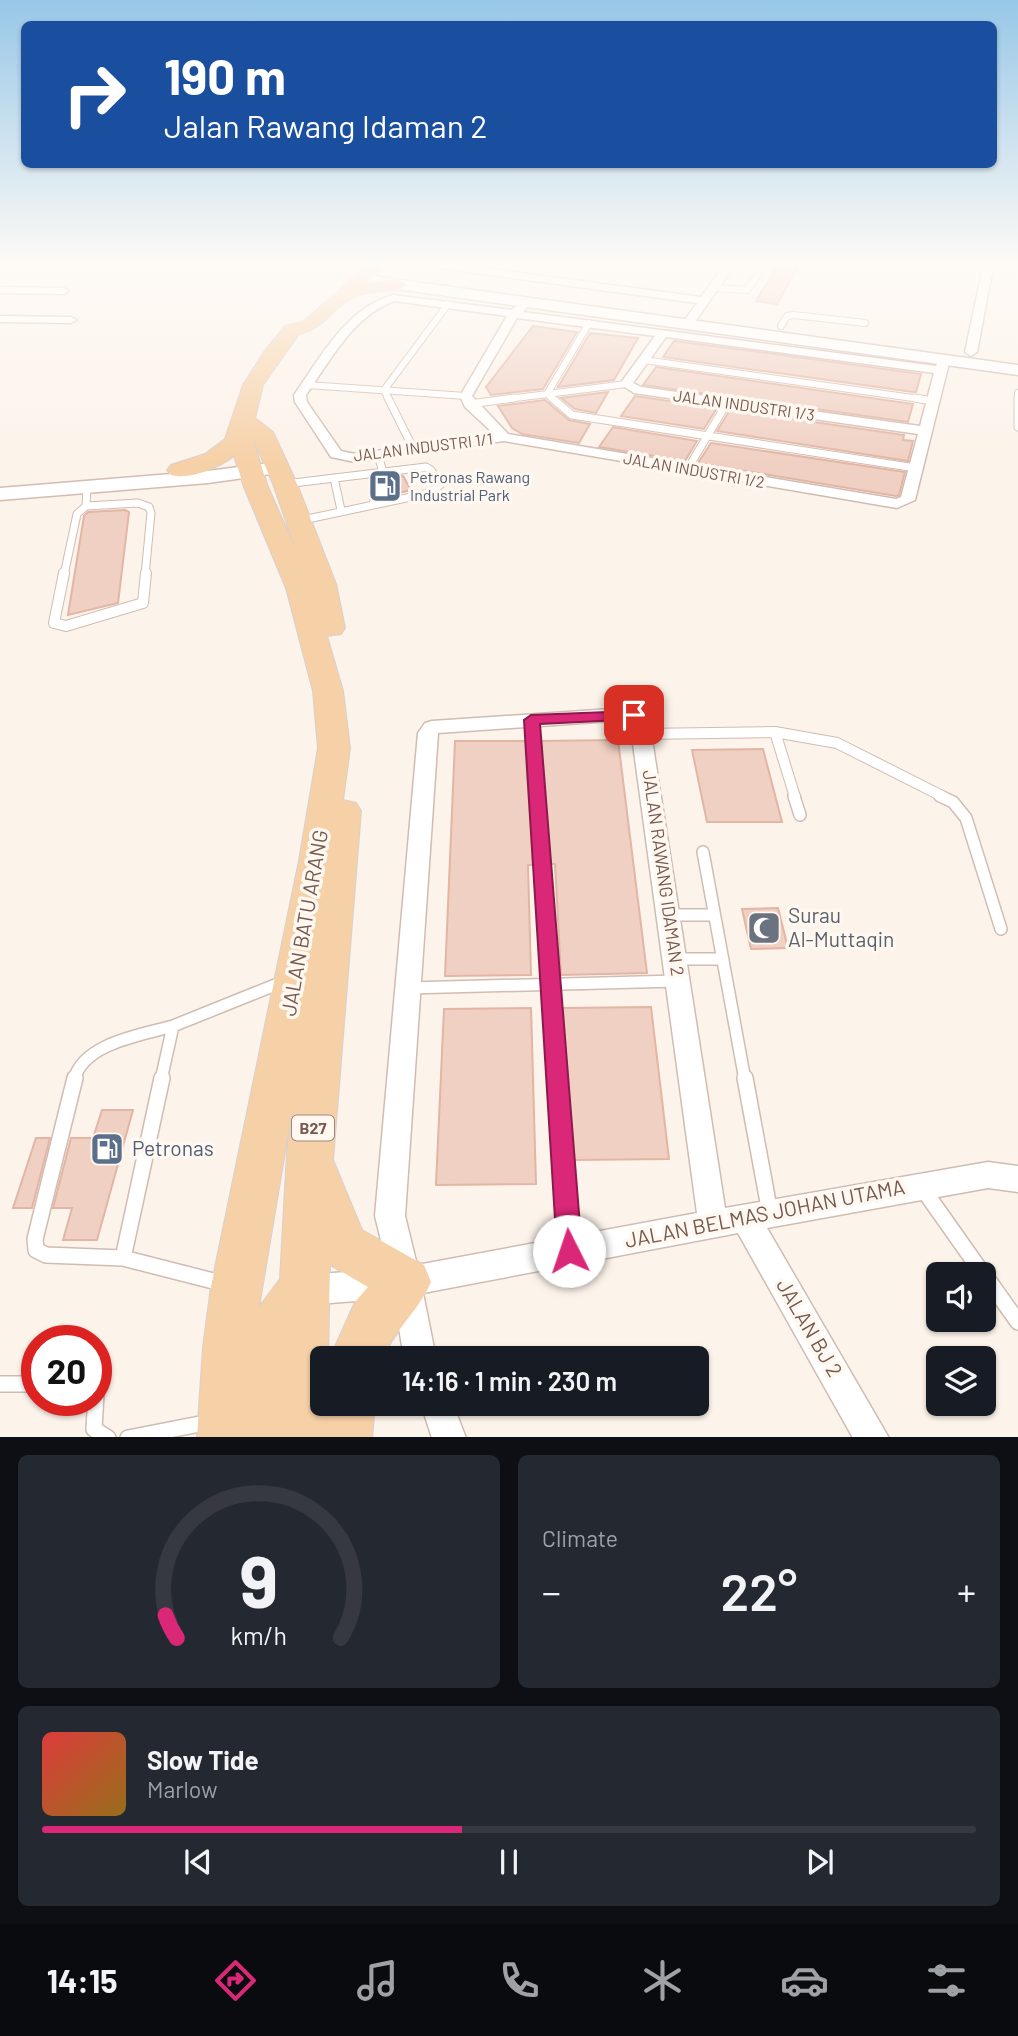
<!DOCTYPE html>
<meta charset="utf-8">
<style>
:root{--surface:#171b24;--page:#242831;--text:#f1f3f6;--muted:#9ea1a6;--line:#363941;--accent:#db2777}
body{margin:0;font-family:Barlow,sans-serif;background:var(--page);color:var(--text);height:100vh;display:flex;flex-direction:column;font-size:26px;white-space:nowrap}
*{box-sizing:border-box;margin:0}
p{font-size:23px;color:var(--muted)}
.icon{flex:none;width:38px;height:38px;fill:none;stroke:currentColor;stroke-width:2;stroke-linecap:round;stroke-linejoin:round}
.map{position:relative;height:1437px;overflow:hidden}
.drawer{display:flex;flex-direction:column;gap:18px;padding:18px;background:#0d0f14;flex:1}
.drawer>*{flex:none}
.banner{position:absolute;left:21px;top:21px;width:976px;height:147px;border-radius:10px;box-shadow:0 2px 5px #0004;background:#1a4fa0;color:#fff;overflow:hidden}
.buttons{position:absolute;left:926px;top:1262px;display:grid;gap:14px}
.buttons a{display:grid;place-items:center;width:70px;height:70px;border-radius:10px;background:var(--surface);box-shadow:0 2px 5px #0004;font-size:35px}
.speed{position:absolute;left:21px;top:1325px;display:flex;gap:14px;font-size:35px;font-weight:700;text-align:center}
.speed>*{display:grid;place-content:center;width:91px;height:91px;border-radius:50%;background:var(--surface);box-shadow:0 2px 5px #0004;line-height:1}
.speed .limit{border:10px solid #d22;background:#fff;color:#111}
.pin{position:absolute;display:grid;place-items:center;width:60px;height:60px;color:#fff;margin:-30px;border-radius:14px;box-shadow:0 4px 10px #0006}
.me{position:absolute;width:77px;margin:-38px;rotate:356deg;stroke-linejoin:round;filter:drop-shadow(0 0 5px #0008)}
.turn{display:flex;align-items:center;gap:24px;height:147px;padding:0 28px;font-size:32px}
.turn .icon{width:91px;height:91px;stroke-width:2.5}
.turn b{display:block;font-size:49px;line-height:60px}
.big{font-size:52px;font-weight:600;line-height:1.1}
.drawer .tile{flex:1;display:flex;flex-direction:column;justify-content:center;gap:10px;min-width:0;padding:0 24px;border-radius:10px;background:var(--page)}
.drawer .dial{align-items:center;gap:0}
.dial svg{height:182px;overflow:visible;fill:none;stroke:var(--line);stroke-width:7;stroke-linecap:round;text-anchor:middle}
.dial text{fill:var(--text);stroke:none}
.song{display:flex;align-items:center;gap:21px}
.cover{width:84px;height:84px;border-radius:10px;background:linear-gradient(135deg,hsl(0 70% 55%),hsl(40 70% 35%))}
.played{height:7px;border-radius:4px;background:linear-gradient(90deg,var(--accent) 45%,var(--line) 45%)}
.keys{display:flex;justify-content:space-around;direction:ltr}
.heat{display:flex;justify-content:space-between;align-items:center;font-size:38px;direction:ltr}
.drawer .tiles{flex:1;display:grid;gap:18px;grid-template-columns:1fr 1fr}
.tile:last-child{grid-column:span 2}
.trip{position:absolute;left:310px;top:1346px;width:399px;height:70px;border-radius:10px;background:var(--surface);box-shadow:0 2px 5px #0004;font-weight:600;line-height:70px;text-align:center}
.dock{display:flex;height:112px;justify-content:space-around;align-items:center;background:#090b0e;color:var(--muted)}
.dock .icon{width:49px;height:49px}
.dock .on{color:var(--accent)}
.dock b{font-size:32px;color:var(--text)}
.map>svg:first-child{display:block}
.building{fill:#f0d0c3;stroke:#e2b5a4;stroke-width:2}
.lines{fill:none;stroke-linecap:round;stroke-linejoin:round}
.lane-far4-casing{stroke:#d0bcb2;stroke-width:8}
.lane-far3-casing{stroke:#d0bcb2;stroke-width:9}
.lane-far2-casing{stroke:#d0bcb2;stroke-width:12}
.lane-far1-casing{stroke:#d0bcb2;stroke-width:14}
.lane-casing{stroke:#d0bcb2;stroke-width:18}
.street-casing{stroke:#d0bcb2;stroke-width:3}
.secondary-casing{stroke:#d3bcb0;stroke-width:3}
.primary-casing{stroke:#d9d0cd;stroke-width:2}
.lane-far4{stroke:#fff;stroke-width:6}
.lane-far3{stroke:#fff;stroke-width:7}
.lane-far2{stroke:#fff;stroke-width:10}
.lane-far1{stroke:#fff;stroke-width:11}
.lane{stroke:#fff;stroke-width:15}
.street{fill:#fff;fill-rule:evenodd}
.secondary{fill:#fff;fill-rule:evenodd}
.primary{fill:#f6d0a7;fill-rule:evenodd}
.route{fill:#db2777;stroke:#8e194d;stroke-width:2}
.labels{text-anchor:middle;stroke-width:7;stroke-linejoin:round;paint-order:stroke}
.far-street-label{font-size:16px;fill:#76584e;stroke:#fef8f1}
.far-service-label{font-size:16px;fill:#4e5e75;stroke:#fef8f1;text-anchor:start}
.shield{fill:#fef8f1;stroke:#9f887f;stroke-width:2}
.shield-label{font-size:16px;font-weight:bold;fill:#76584e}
.street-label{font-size:18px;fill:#76584e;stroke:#fef8f1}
.near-worship-label{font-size:21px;fill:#5b616d;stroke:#fef8f1;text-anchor:start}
.near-street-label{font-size:21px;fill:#76584e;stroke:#fef8f1}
.near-service-label{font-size:21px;fill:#4e5e75;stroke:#fef8f1;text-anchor:start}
</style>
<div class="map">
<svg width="1018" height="1438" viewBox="0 0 1018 1438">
<rect width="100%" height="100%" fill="#fcf3ea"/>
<!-- building -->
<path class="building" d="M780 262H801L777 304 756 301Z
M533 326 577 332 543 389 491 395 486 387Z
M590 333 638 338 614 380 558 387Z
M674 341 752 351 921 374 916 392H913L663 357Z
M656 367 913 404 908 422 643 385Z
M608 392 596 413 575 409 561 398Z
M635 396 717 408 704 429 621 416Z
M545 400 569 420 590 424 579 443 522 434 512 428 498 406Z
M730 410 904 435 903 440 913 441 908 461 717 431Z
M613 427 697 441 685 461 599 447Z
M711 443 905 472 899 495 896 496 698 463Z
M403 476 411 490 382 497 387 478Z
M125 510 129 512 118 603 68 615 84 516 88 512Z
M618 740 647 973 561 975 555 864H549L540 741Z
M455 741H525L533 865H528L531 975 445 976Z
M763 749 782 822H707L692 750Z
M778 908 788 948 751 949 742 909Z
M651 1007 669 1159 573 1160 563 1008Z
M531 1008 536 1184 436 1185 444 1009Z
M102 1110H133L97 1240H63L72 1208H53L71 1138H93Z
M36 1138H50L32 1208H13Z"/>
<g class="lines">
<defs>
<path id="lane-far4" d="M713 288 747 290 767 262
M781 326 787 316 794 315 865 323
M644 360 927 400
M307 385 466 396
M1018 393V400
M389 400 384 390 448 304
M500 400 626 384
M554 400 547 394 589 323"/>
<path id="lane-far3" d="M388 398 414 450
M552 398 572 415 916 468
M915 398 933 401
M1018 398V427
M470 404 514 398
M687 470 727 403
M334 478 341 510
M285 484 426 467 431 470 440 485 430 493 298 521
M373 504 383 472 378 455
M86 506 87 487
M86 506 138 503 149 507 151 513 145 575
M64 575 77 514 86 506"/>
<path id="lane-far2" d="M64 573 54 623 66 626 143 603 146 573
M531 720 537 797
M775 732 795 797
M643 734 775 732 837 743 944 797"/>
<path id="lane-far1" d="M536 796 557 1080
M794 796 800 815
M940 796 953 802 966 818 1001 929
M703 852 745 1080
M669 915H714
M676 959H723
M408 988 677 981
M74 1080C83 1043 142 1035 173 1026
M161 1080 173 1026 285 981"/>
<path id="lane" d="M75 1078 35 1239 36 1250 46 1255 123 1258
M162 1078 123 1258 225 1284
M557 1078 569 1247
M745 1078 770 1213
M923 1189 983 1274
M984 1274 1018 1322
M0 1384H37
M96 1394 94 1429 108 1438
M128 1438 210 1422"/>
<path id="street" d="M424 262H438L701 297 727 262H737L692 326 688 327 682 324 697 303 438 268Z
M984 262H994L977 352 971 356 965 352Z
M0 287 64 288 69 291 64 294 0 293Z
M393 295 511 310 523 302 529 305 523 312 936 366 940 356H948L950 359 915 500 897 508 504 441 355 462 331 457 295 402 294 395C320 358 346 308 393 295ZM394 301 507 316 460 396 465 407 494 434 355 454 341 451 307 402 306 395C330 361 353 316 394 301ZM517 318 655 336 620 384 634 393 918 434 901 497 896 499 508 434 472 396ZM666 337 934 373 920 426 641 387 633 383Z
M0 316 71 317 77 320 71 323 0 322Z
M626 708 641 711 649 720 725 1208 988 1162 1018 1166V1192L988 1188 767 1228 889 1438H853L738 1233 423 1293 436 1358H404L394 1298 305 1305 294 1301 290 1290 294 1279 305 1275 388 1269 375 1216 418 733 425 723 432 721ZM626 720 630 722 697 1213 417 1265 405 1216 438 733Z
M421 1404H453L466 1438H432Z"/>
<path id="secondary" d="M365 270 379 277 1018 365V375L375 286 357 275Z
M278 462 285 464 288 468 285 472 208 483 0 500V488L208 471Z"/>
<path id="primary" d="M371 262H388L367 283 397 279 406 284 403 288C385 292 364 290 349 300 327 314 326 327 299 334L263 385 255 418 273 432 297 484 336 584 345 628 341 634 327 636 343 691 350 748 343 800 356 803 361 811 333 1160 362 1230 424 1265 431 1282C419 1310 395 1330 382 1358H330L355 1302 368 1287 330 1265 328 1358H322V1404H375L372 1438H197L203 1348 211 1287 299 861 318 748 313 691 286 588 244 487 234 456C218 468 190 480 171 475L167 470 171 465 205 454 225 439 243 385 264 352 285 326 303 322ZM251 434 273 484 296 550 268 487ZM293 1104 287 1153 280 1279 259 1307Z"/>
</defs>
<!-- lane-far4 casing -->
<use href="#lane-far4" class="lane-far4-casing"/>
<!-- lane-far3 casing -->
<use href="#lane-far3" class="lane-far3-casing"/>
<!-- lane-far2 casing -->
<use href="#lane-far2" class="lane-far2-casing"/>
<!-- lane-far1 casing -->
<use href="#lane-far1" class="lane-far1-casing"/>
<!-- lane casing -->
<use href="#lane" class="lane-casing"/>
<!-- street casing -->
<use href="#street" class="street-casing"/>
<!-- secondary casing -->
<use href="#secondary" class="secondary-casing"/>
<!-- primary casing -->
<use href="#primary" class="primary-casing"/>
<!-- lane-far4 -->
<use href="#lane-far4" class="lane-far4"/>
<!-- lane-far3 -->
<use href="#lane-far3" class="lane-far3"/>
<!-- lane-far2 -->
<use href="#lane-far2" class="lane-far2"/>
<!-- lane-far1 -->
<use href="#lane-far1" class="lane-far1"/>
<!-- lane -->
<use href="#lane" class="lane"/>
<!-- street -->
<use href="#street" class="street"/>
<!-- secondary -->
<use href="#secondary" class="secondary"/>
<!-- primary -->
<use href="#primary" class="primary"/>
</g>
<!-- sky -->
<linearGradient id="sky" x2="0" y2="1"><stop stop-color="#97c7e7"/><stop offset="0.57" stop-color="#fefaf6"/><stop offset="1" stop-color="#fefaf6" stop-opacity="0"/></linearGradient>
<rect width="1018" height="463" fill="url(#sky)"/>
<!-- route -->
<path class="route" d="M634 711 640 712 642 715 640 719 540 724 582 1251 578 1260 569 1263 561 1260 557 1251 524 720 531 715Z"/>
<!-- icons -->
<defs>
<symbol id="fuel-square" viewBox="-11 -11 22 22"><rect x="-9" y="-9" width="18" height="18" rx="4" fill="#5c6f8a" stroke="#fef8f1"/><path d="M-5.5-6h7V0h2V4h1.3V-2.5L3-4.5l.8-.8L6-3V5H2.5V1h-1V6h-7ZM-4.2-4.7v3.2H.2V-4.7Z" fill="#fff"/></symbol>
<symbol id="mosque-square" viewBox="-11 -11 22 22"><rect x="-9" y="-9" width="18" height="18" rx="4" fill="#6b7280" stroke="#fef8f1"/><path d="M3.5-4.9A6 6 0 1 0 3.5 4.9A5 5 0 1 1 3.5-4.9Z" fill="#fff"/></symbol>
</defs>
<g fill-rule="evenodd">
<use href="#fuel-square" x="366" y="467" width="38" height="38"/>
<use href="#mosque-square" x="745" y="909" width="38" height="38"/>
<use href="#fuel-square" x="88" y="1130" width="38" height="38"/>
</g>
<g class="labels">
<!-- far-street labels -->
<g class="far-street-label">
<text transform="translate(744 405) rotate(8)" y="6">JALAN INDUSTRI 1/3</text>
<text transform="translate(423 447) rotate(-7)" y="6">JALAN INDUSTRI 1/1</text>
<text transform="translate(694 470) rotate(10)" y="6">JALAN INDUSTRI 1/2</text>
</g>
<!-- far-service labels -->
<g class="far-service-label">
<text x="410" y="483">Petronas Rawang<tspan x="410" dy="18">Industrial Park</tspan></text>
</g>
<!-- shield labels -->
<rect class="shield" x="292" y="1115.5" width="42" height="25" rx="5"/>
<g class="shield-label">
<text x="313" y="1134">B27</text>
</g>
<!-- street labels -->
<g class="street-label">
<text transform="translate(663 873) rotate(82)" y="6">JALAN RAWANG IDAMAN 2</text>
</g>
<!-- near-worship labels -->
<g class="near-worship-label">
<text x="788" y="923">Surau<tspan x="788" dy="24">Al-Muttaqin</tspan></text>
</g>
<!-- near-street labels -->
<g class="near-street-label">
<text transform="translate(305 923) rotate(-80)" y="7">JALAN BATU ARANG</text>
<text transform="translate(765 1214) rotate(-11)" y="7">JALAN BELMAS JOHAN UTAMA</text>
<text transform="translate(809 1328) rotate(60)" y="7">JALAN BJ 2</text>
</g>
<!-- near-service labels -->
<g class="near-service-label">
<text x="132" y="1156">Petronas</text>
</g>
</g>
</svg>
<div class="buttons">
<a><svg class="icon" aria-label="sound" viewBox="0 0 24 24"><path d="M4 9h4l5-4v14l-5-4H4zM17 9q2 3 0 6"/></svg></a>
<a><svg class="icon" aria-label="layers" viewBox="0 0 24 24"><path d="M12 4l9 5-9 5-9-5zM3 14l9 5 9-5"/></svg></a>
</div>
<div class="speed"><div class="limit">20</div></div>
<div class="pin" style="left:634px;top:715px;background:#d93025"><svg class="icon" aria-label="arrive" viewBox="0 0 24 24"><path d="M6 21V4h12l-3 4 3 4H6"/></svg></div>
<svg class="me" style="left:569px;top:1251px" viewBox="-20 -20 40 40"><circle r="19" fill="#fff"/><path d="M0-13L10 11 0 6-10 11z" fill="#db2777"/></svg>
<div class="trip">14:16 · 1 min · 230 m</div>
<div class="banner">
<div class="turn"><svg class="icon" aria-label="right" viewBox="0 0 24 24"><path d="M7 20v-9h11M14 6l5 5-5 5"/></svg><div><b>190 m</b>Jalan Rawang Idaman 2</div></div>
</div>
</div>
<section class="drawer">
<div class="tiles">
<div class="tile dial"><svg viewBox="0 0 100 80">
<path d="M14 69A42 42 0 1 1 86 69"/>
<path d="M14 69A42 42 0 0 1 9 59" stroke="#db2777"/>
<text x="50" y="56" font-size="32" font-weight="700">9</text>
<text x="50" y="72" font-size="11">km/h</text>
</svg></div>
<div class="tile"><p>Climate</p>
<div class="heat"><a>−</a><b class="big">22°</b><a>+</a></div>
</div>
<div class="tile">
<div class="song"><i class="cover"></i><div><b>Slow Tide</b><p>Marlow</p></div></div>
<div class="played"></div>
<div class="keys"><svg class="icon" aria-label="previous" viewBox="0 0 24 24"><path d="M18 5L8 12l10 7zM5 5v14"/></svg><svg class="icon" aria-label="pause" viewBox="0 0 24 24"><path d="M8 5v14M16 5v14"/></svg><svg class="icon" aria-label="next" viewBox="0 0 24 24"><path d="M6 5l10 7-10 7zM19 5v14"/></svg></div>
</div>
</div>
</section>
<nav class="dock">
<b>14:15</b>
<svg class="icon on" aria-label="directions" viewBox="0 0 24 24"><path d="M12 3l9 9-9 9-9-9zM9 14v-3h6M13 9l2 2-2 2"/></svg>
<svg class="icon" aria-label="music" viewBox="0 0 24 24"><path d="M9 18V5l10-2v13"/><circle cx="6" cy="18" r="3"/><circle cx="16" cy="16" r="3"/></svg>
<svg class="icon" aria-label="phone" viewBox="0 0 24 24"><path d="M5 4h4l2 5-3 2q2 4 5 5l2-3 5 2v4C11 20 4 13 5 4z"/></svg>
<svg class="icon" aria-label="climate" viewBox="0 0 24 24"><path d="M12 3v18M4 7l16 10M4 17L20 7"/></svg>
<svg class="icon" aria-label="car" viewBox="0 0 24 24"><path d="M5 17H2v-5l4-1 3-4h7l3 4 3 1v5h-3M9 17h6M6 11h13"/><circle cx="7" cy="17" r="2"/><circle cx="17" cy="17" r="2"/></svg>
<svg class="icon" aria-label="filters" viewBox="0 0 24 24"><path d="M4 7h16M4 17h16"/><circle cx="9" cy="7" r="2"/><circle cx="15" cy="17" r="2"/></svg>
</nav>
